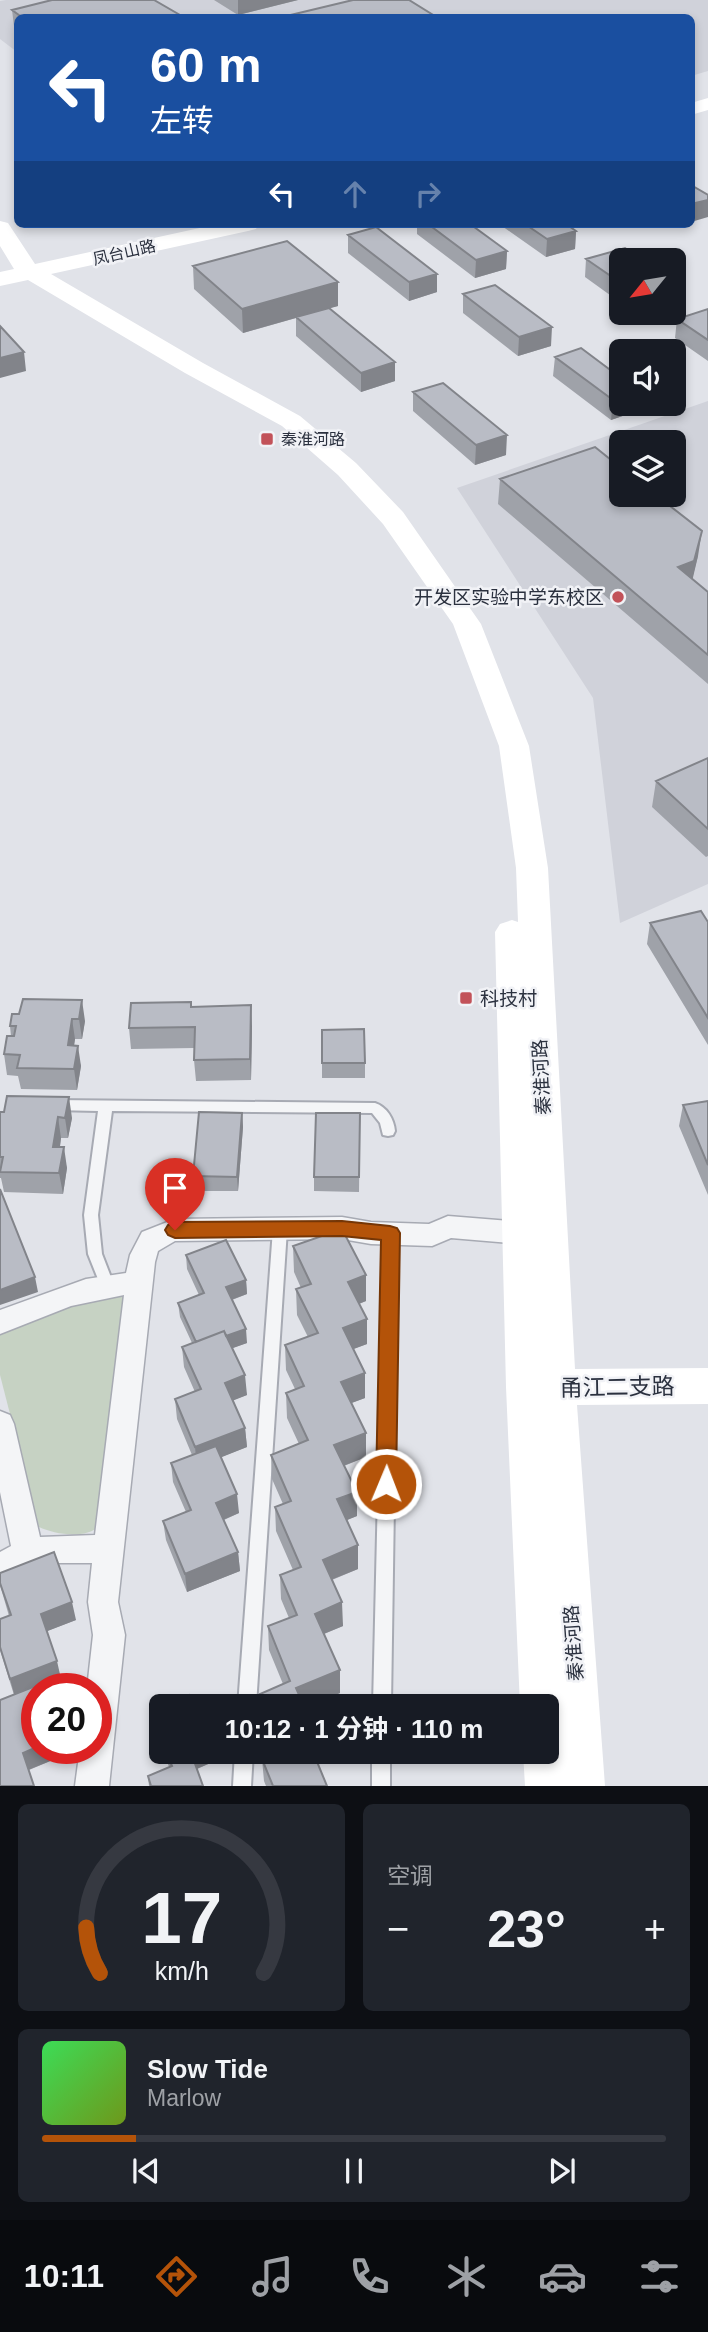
<!DOCTYPE html>
<html lang="zh">
<meta charset="utf-8">
<style>
:root{--surface:#171b24;--page:#20242c;--text:#f1f3f6;--muted:#9ea1a6;--line:#363941;--accent:#b45309}
body{margin:0;font-family:Helvetica,"Noto Sans SC",sans-serif;background:var(--page);color:var(--text);height:100vh;display:flex;flex-direction:column;font-size:26px;white-space:nowrap}
*{box-sizing:border-box;margin:0}
p{font-size:23px;color:var(--muted)}
.icon{flex:none;width:38px;height:38px;fill:none;stroke:currentColor;stroke-width:2;stroke-linecap:round;stroke-linejoin:round}
.map{position:relative;height:1786px;overflow:hidden}
.details{display:flex;flex-direction:column;gap:18px;padding:18px;background:#0d0f14;flex:1}
.details>*{flex:none}
.top-card{position:absolute;left:14px;top:14px;width:681px;height:214px;border-radius:10px;box-shadow:0 4px 10px #0003;background:#1a4fa0;color:#fff;overflow:hidden}
.needle{width:46px;rotate:240deg}
.fabs{position:absolute;left:609px;top:248px;display:grid;gap:14px}
.fabs a{display:grid;place-items:center;width:77px;height:77px;border-radius:10px;background:var(--surface);box-shadow:0 4px 10px #0003;font-size:35px}
.speed{position:absolute;left:21px;top:1673px;display:flex;gap:14px;font-size:35px;font-weight:700;text-align:center}
.speed>*{display:grid;place-content:center;width:91px;height:91px;border-radius:50%;background:var(--surface);box-shadow:0 4px 10px #0003;line-height:1}
.speed .limit{border:10px solid #d22;background:#fff;color:#111}
.pin{position:absolute;display:grid;place-items:center;width:60px;height:60px;color:#fff;margin:-72px -30px;border-radius:50% 50% 50% 0;rotate:-45deg;box-shadow:0 0 7px #0007}
.pin .icon{rotate:45deg}
.me{position:absolute;width:77px;margin:-38px;rotate:1deg;stroke-linejoin:round;filter:drop-shadow(0 0 5px #0008)}
.turn{display:flex;align-items:center;gap:24px;height:147px;padding:0 21px;font-size:32px}
.turn .icon{width:91px;height:91px;stroke-width:2.5}
.turn b{display:block;font-size:49px;line-height:60px}
.lanes{display:flex;align-items:center;height:66px;padding:0 21px;background:#0003;justify-content:center;gap:35px;direction:ltr}
.lanes .off{opacity:.35}
.big{font-size:52px;font-weight:700;line-height:1.1}
.details .card{flex:1;display:flex;flex-direction:column;justify-content:center;gap:10px;min-width:0;padding:0 24px;border-radius:10px;background:var(--page)}
.details .dial{align-items:center;gap:0}
.dial svg{height:182px;overflow:visible;fill:none;stroke:var(--line);stroke-width:7;stroke-linecap:round;text-anchor:middle}
.dial text{fill:var(--text);stroke:none}
.song{display:flex;align-items:center;gap:21px}
.cover{width:84px;height:84px;border-radius:10px;background:linear-gradient(135deg,hsl(130 70% 55%),hsl(80 70% 35%))}
.played{height:7px;border-radius:4px;background:linear-gradient(90deg,var(--accent) 15%,var(--line) 15%)}
.keys{display:flex;justify-content:space-around;direction:ltr}
.heat{display:flex;justify-content:space-between;align-items:center;font-size:38px;direction:ltr}
.details .tiles{flex:1;display:grid;gap:18px;grid-template-columns:1fr 1fr}
.card:last-child{grid-column:span 2}
.trip{position:absolute;left:149px;top:1694px;width:410px;height:70px;border-radius:10px;background:var(--surface);box-shadow:0 4px 10px #0003;font-weight:700;line-height:70px;text-align:center}
.menu{display:flex;height:112px;justify-content:space-around;align-items:center;background:#090b0e;color:var(--muted)}
.menu .icon{width:49px;height:49px}
.menu .on{color:var(--accent)}
.menu b{font-size:32px;color:var(--text)}
.map>svg:first-child{display:block}
.built{fill:#d0d2da;fill-rule:evenodd}
.green{fill:#c6d2c3}
.lines{fill:none;stroke-linecap:round;stroke-linejoin:round}
.lane-casing{stroke:#a7aab3;stroke-width:4}
.street-casing{stroke:#a7aab3;stroke-width:3}
.lane{fill:#f4f5f7;fill-rule:evenodd}
.street{fill:#f4f5f7;fill-rule:evenodd}
.secondary{fill:#fff;fill-rule:evenodd}
.wall{fill:#9fa2a9}
.shaded-wall{fill:#82848a}
.building{fill:#b9bcc5;stroke:#82848a;stroke-width:2}
.route{fill:#b45309;stroke:#753606;stroke-width:2}
.poi-dot{fill:#c25259;stroke:#f1f2f6;stroke-width:2.5}
.labels{text-anchor:middle;stroke-width:5;stroke-linejoin:round;paint-order:stroke}
.far-street-label{font-size:16px;fill:#2b313f;stroke:#f1f2f6}
.far-poi-label{font-size:16px;fill:#2b313f;stroke:#f1f2f6;text-anchor:start}
.poi-label{font-size:19px;fill:#2b313f;stroke:#f1f2f6;text-anchor:end}
.street-label{font-size:19px;fill:#2b313f;stroke:#f1f2f6}
.near-street-label{font-size:23px;fill:#2b313f;stroke:#f1f2f6}
</style>
<div class="map">
<svg width="708" height="1786" viewBox="0 0 708 1786">
<rect width="100%" height="100%" fill="#e1e3e9"/>
<!-- built -->
<path class="built" d="M6 0H708V71L691 76V18H18L17 52 0 39V1Z
M708 401V884L620 923 593 698 457 488ZM621 443H674V495H621Z"/>
<!-- green -->
<path class="green" d="M103 1294 123 1296 129 1300 99 1526C85 1540 54 1534 39 1527L0 1375V1330Z"/>
<g class="lines">
<defs>
<path id="lane" d="M53 1100 375 1103C387 1107 394 1119 395 1131L393 1135 388 1136 383 1135 380 1123 372 1113 112 1111 98 1215 102 1254 114 1285 112 1289 107 1291 102 1289 88 1254 84 1215 98 1111 53 1110 48 1109 46 1105 48 1101Z
M280 1223 285 1225 287 1229 256 1706H238L273 1229 275 1225Z
M391 1227 396 1229 398 1233 391 1706H373L384 1233 386 1229Z
M235 1752H253L251 1786H233Z
M372 1752H390V1786H372Z"/>
<path id="street" d="M448 1216 522 1222 531 1225 535 1233 531 1241 522 1244 451 1238 432 1246 371 1244 342 1239 175 1241 158 1251 155 1262 118 1602 125 1635 109 1786H75L80 1748H96V1689H87L93 1635 88 1602 92 1563H52L33 1566 0 1582V1552L11 1546 0 1492V1411L10 1415 14 1424 40 1537 95 1535 124 1295 71 1306 0 1334V1310L86 1279 126 1273 130 1255 142 1232 175 1219 342 1217 371 1222 429 1224Z"/>
</defs>
<!-- lane casing -->
<use href="#lane" class="lane-casing"/>
<!-- street casing -->
<use href="#street" class="street-casing"/>
<!-- lane -->
<use href="#lane" class="lane"/>
<!-- street -->
<use href="#street" class="street"/>
<!-- secondary -->
<path class="secondary" d="M708 98V110L691 115V103Z
M0 221 8 223 35 264 218 224H259L256 229 248 231 51 274 203 363 300 416 356 463 403 512 481 624 529 746 548 868 575 1369 708 1368V1404L577 1405 605 1786H525L523 1752H546V1706H520L506 1387 495 932 500 924 512 920 518 922 516 868 499 746 453 624 383 524 338 475 282 426 185 373 28 280 0 286V272L14 269 0 246Z"/>
</g>
<!-- wall -->
<path class="wall" d="M214 0H298L238 15Z
M12 10 180 15V18H18V29L14 26Z
M417 224H470L507 251 506 269 475 278 417 234Z
M499 224H566L576 231 575 249 546 257Z
M348 235 437 292 409 301 348 253Z
M586 259 621 261V303L585 277Z
M193 266 338 282V306L329 308 395 381 361 392 296 336V318L243 333 194 289Z
M463 294 551 346 518 356 463 313Z
M708 309V361L675 338 677 319Z
M555 357 637 411 611 420 553 376Z
M413 392 506 455 475 465 413 411Z
M500 479 698 556 692 579 708 592V684L498 504Z
M708 758V856L706 857 652 807 656 781Z
M708 922V1045L647 944 650 923Z
M23 999 85 1021 82 1039H75L74 1045 81 1066 77 1090 21 1089 18 1076 7 1075 4 1054 11 1036 10 1026 19 1014Z
M191 1007 252 1026 251 1080 196 1081 194 1060V1048L131 1049 129 1028Z
M322 1030 365 1063V1078H322Z
M708 1101V1195L679 1126 683 1105Z
M0 1112 72 1118 68 1138H61L60 1147 67 1168 63 1194 4 1192 1 1178H0Z
M242 1113 243 1127 238 1191H194L193 1176Z
M360 1113 359 1192 314 1191V1177Z
M293 1246 366 1301 359 1304 367 1319V1344L353 1349 365 1398 351 1403 366 1457 344 1466 357 1492V1516L347 1520 358 1545V1569L332 1580 343 1626 324 1634 340 1670V1693L309 1706H261L260 1694 283 1684 269 1650 268 1626 289 1618 281 1599 280 1575 293 1570 276 1531 275 1507 283 1504 272 1479 271 1455 299 1444 287 1418 286 1393 295 1389 286 1370 285 1345 308 1337 297 1315 296 1289 301 1288 294 1272Z
M186 1255 246 1280 247 1294 232 1300 247 1343 232 1348 247 1395 233 1400 245 1428 247 1447 221 1457 239 1513 224 1520 238 1552 240 1571 187 1592 166 1540 163 1521 186 1512 173 1482 171 1463 192 1455 177 1419 175 1399 195 1392 184 1367 182 1347 192 1343 180 1317 178 1303 199 1295 187 1269Z
M0 1573 76 1620 47 1631 61 1679 39 1688 37 1748H58L60 1757 29 1770 0 1786 14 1695 0 1650V1619L9 1616 0 1585Z
M161 1707V1744L153 1723 151 1711Z
M164 1752H222V1758L197 1769 203 1786H149L148 1776 169 1767Z
M276 1752H333V1757L318 1763 327 1786H266L264 1781 262 1759 276 1753Z"/>
<!-- shaded-wall -->
<path class="shaded-wall" d="M238 0H298L238 15Z
M708 200V217L691 222V204Z
M576 231 575 249 546 257 547 239Z
M507 251 506 269 475 278 476 260Z
M437 274V292L409 301V282Z
M338 282V306L243 333 242 309Z
M681 285 679 304 674 305V288Z
M552 327 551 346 518 356 519 337Z
M24 352 26 371 0 378V358Z
M395 362V381L361 392V373Z
M621 398V404H638L637 411 611 420 613 400Z
M507 435 506 455 475 465 476 445Z
M702 531 698 556 691 586 678 567Z
M82 1000 85 1021 82 1039 79 1019Z
M251 1005 252 1026 251 1080 250 1059Z
M72 1019 75 1039 71 1066 68 1045Z
M78 1046 81 1066 77 1090 74 1069Z
M69 1097 72 1118 68 1138 65 1118Z
M242 1113 243 1127 238 1191 237 1177Z
M58 1117 61 1138 57 1167 53 1147Z
M64 1147 67 1168 63 1194 59 1173Z
M366 1275V1301L348 1308V1282Z
M35 1277 38 1292 0 1305V1290Z
M246 1280 247 1294 228 1301 226 1287Z
M367 1319V1344L343 1353V1328Z
M246 1329 247 1343 200 1360 198 1346Z
M365 1373V1398L341 1407V1382Z
M245 1375 247 1395 227 1403 225 1383Z
M245 1428 247 1447 197 1467 195 1447Z
M366 1433V1457L335 1469 334 1445Z
M357 1492V1516L337 1524V1499Z
M237 1494 239 1513 218 1522 216 1503Z
M358 1545V1569L323 1583V1560Z
M238 1552 240 1571 187 1592 185 1574Z
M72 1602 76 1620 45 1632 41 1614Z
M342 1602 343 1626 316 1637 315 1614Z
M57 1661 61 1679 15 1697 10 1679Z
M340 1670V1693L309 1706H297L296 1688Z
M37 1747V1748H58L60 1757 28 1770 23 1753Z
M207 1752H222V1758L194 1770 193 1758Z
M310 1752H333V1757L311 1766Z"/>
<!-- building -->
<path class="building" d="M52 0H154L180 15 172 18H23L12 10Z
M353 0H409L438 18H278Z
M691 185 708 195V200L691 204Z
M428 224H470L507 251 476 260Z
M525 224H566L576 231 547 239Z
M376 227 437 274 409 282 348 235Z
M287 241 338 282 242 309 193 266Z
M625 248 645 261H621V283L586 259Z
M674 280 681 285 674 288Z
M495 285 552 327 519 337 463 294Z
M329 308 395 362 361 373 296 317Z
M708 309V340L677 319Z
M0 326 24 352 0 358Z
M581 348 621 378V398L613 400 555 357Z
M443 383 507 435 476 445 413 392Z
M595 447 621 468V495H656L702 531 694 561 678 567 708 592V655L500 479Z
M708 758V829L656 781Z
M701 911 708 922V1018L650 923Z
M23 999 82 1000 79 1019H72L68 1045 78 1046 74 1069 17 1068 20 1055 4 1054 7 1036H14L16 1026H10L12 1014H19Z
M191 1002V1007L251 1005 250 1059 194 1060 195 1027 129 1028 131 1003Z
M364 1029 365 1063H322V1030Z
M7 1096 69 1097 65 1118 58 1117 53 1147H64L59 1173 0 1172 3 1157H0V1112H4Z
M708 1101V1165L683 1105Z
M199 1112 242 1113 237 1177 193 1176Z
M316 1113H360L359 1177H314Z
M0 1189 35 1277 0 1290Z
M342 1229 366 1275 348 1282 367 1319 343 1328 365 1373 341 1382 366 1433 334 1445 357 1492 337 1499 358 1545 323 1560 342 1602 315 1614 340 1670 296 1688 304 1706H265L260 1694 290 1681 268 1626 297 1615 280 1575 301 1567 275 1507 291 1501 271 1455 308 1440 286 1393 304 1386 285 1345 318 1333 296 1289 311 1284 293 1246Z
M226 1240 246 1280 226 1287 246 1329 226 1336 224 1331 196 1342 178 1303 204 1293 186 1255Z
M224 1331 245 1375 225 1383 245 1428 195 1447 175 1399 201 1389 182 1347Z
M216 1446 237 1494 216 1503 238 1552 185 1574 163 1521 191 1510 171 1463Z
M54 1552 72 1602 41 1614 57 1661 10 1679 0 1647V1619L11 1615 0 1583V1573Z
M38 1685 39 1689H37V1747L23 1753 34 1786H0V1700Z
M189 1695 194 1706H162Z
M203 1702 205 1706H194Z
M161 1707V1737L151 1711Z
M166 1752H207L193 1758 203 1786H151L148 1776 172 1766Z
M279 1752H313L327 1786H273L262 1759Z"/>
<!-- route -->
<path class="route" d="M342 1221 390 1226 397 1228 400 1233 396 1484 393 1490 386 1493 379 1490 376 1484 381 1240 342 1236 175 1238 168 1235 165 1230 168 1225 175 1222Z"/>
<!-- markers -->
<g class="poi-dot">
<rect x="260" y="432" width="14" height="14" rx="3.5"/>
<circle cx="618" cy="597" r="7"/>
<rect x="459" y="991" width="14" height="14" rx="3.5"/>
</g>
<g class="labels">
<!-- far-street labels -->
<g class="far-street-label">
<text transform="translate(124 252) rotate(-13)" y="6">凤台山路</text>
</g>
<!-- far-poi labels -->
<g class="far-poi-label">
<text x="281" y="445">秦淮河路</text>
</g>
<!-- poi labels -->
<g class="poi-label">
<text x="604" y="604">开发区实验中学东校区</text>
<text x="480" y="1005" text-anchor="start">科技村</text>
</g>
<!-- street labels -->
<g class="street-label">
<text transform="translate(541 1077) rotate(-93)" y="7">秦淮河路</text>
<text transform="translate(573 1643) rotate(-94)" y="7">秦淮河路</text>
</g>
<!-- near-street labels -->
<g class="near-street-label">
<text transform="translate(617 1387) rotate(-1)" y="8">甬江二支路</text>
</g>
</g>
</svg>
<div class="fabs">
<a><svg class="needle" viewBox="-14 -14 28 28"><path d="M0-13l5 13h-10z" fill="#e53935"/><path d="M0 13l5-13h-10z" fill="#9ea1a6"/></svg></a>
<a><svg class="icon" aria-label="sound" viewBox="0 0 24 24"><path d="M4 9h4l5-4v14l-5-4H4zM17 9q2 3 0 6"/></svg></a>
<a><svg class="icon" aria-label="layers" viewBox="0 0 24 24"><path d="M12 4l9 5-9 5-9-5zM3 14l9 5 9-5"/></svg></a>
</div>
<div class="speed"><div class="limit">20</div></div>
<div class="pin" style="left:175px;top:1230px;background:#d93025"><svg class="icon" aria-label="arrive" viewBox="0 0 24 24"><path d="M6 21V4h12l-3 4 3 4H6"/></svg></div>
<svg class="me" style="left:386px;top:1484px" viewBox="-20 -20 40 40"><circle r="17" fill="#b45309" stroke="#fff" stroke-width="3"/><path d="M0-11L8 9 0 5-8 9z" fill="#fff"/></svg>
<div class="trip">10:12 · 1 分钟 · 110 m</div>
<div class="top-card">
<div class="turn"><svg class="icon" aria-label="left" viewBox="0 0 24 24"><path d="M17 20v-9H6M10 6l-5 5 5 5"/></svg><div><b>60 m</b>左转</div></div>
<div class="lanes"><svg class="icon" aria-label="left" viewBox="0 0 24 24"><path d="M17 20v-9H6M10 6l-5 5 5 5"/></svg><svg class="icon off" aria-label="ahead" viewBox="0 0 24 24"><path d="M12 20V5M6 11l6-6 6 6"/></svg><svg class="icon off" aria-label="right" viewBox="0 0 24 24"><path d="M7 20v-9h11M14 6l5 5-5 5"/></svg></div>
</div>
</div>
<section class="details">
<div class="tiles">
<div class="card dial"><svg viewBox="0 0 100 80">
<path d="M14 69A42 42 0 1 1 86 69"/>
<path d="M14 69A42 42 0 0 1 8 49" stroke="#b45309"/>
<text x="50" y="56" font-size="32" font-weight="700">17</text>
<text x="50" y="72" font-size="11">km/h</text>
</svg></div>
<div class="card"><p>空调</p>
<div class="heat"><a>−</a><b class="big">23°</b><a>+</a></div>
</div>
<div class="card">
<div class="song"><i class="cover"></i><div><b>Slow Tide</b><p>Marlow</p></div></div>
<div class="played"></div>
<div class="keys"><svg class="icon" aria-label="previous" viewBox="0 0 24 24"><path d="M18 5L8 12l10 7zM5 5v14"/></svg><svg class="icon" aria-label="pause" viewBox="0 0 24 24"><path d="M8 5v14M16 5v14"/></svg><svg class="icon" aria-label="next" viewBox="0 0 24 24"><path d="M6 5l10 7-10 7zM19 5v14"/></svg></div>
</div>
</div>
</section>
<nav class="menu">
<b>10:11</b>
<svg class="icon on" aria-label="directions" viewBox="0 0 24 24"><path d="M12 3l9 9-9 9-9-9zM9 14v-3h6M13 9l2 2-2 2"/></svg>
<svg class="icon" aria-label="music" viewBox="0 0 24 24"><path d="M9 18V5l10-2v13"/><circle cx="6" cy="18" r="3"/><circle cx="16" cy="16" r="3"/></svg>
<svg class="icon" aria-label="phone" viewBox="0 0 24 24"><path d="M5 4h4l2 5-3 2q2 4 5 5l2-3 5 2v4C11 20 4 13 5 4z"/></svg>
<svg class="icon" aria-label="climate" viewBox="0 0 24 24"><path d="M12 3v18M4 7l16 10M4 17L20 7"/></svg>
<svg class="icon" aria-label="car" viewBox="0 0 24 24"><path d="M5 17H2v-5l4-1 3-4h7l3 4 3 1v5h-3M9 17h6M6 11h13"/><circle cx="7" cy="17" r="2"/><circle cx="17" cy="17" r="2"/></svg>
<svg class="icon" aria-label="filters" viewBox="0 0 24 24"><path d="M4 7h16M4 17h16"/><circle cx="9" cy="7" r="2"/><circle cx="15" cy="17" r="2"/></svg>
</nav>
